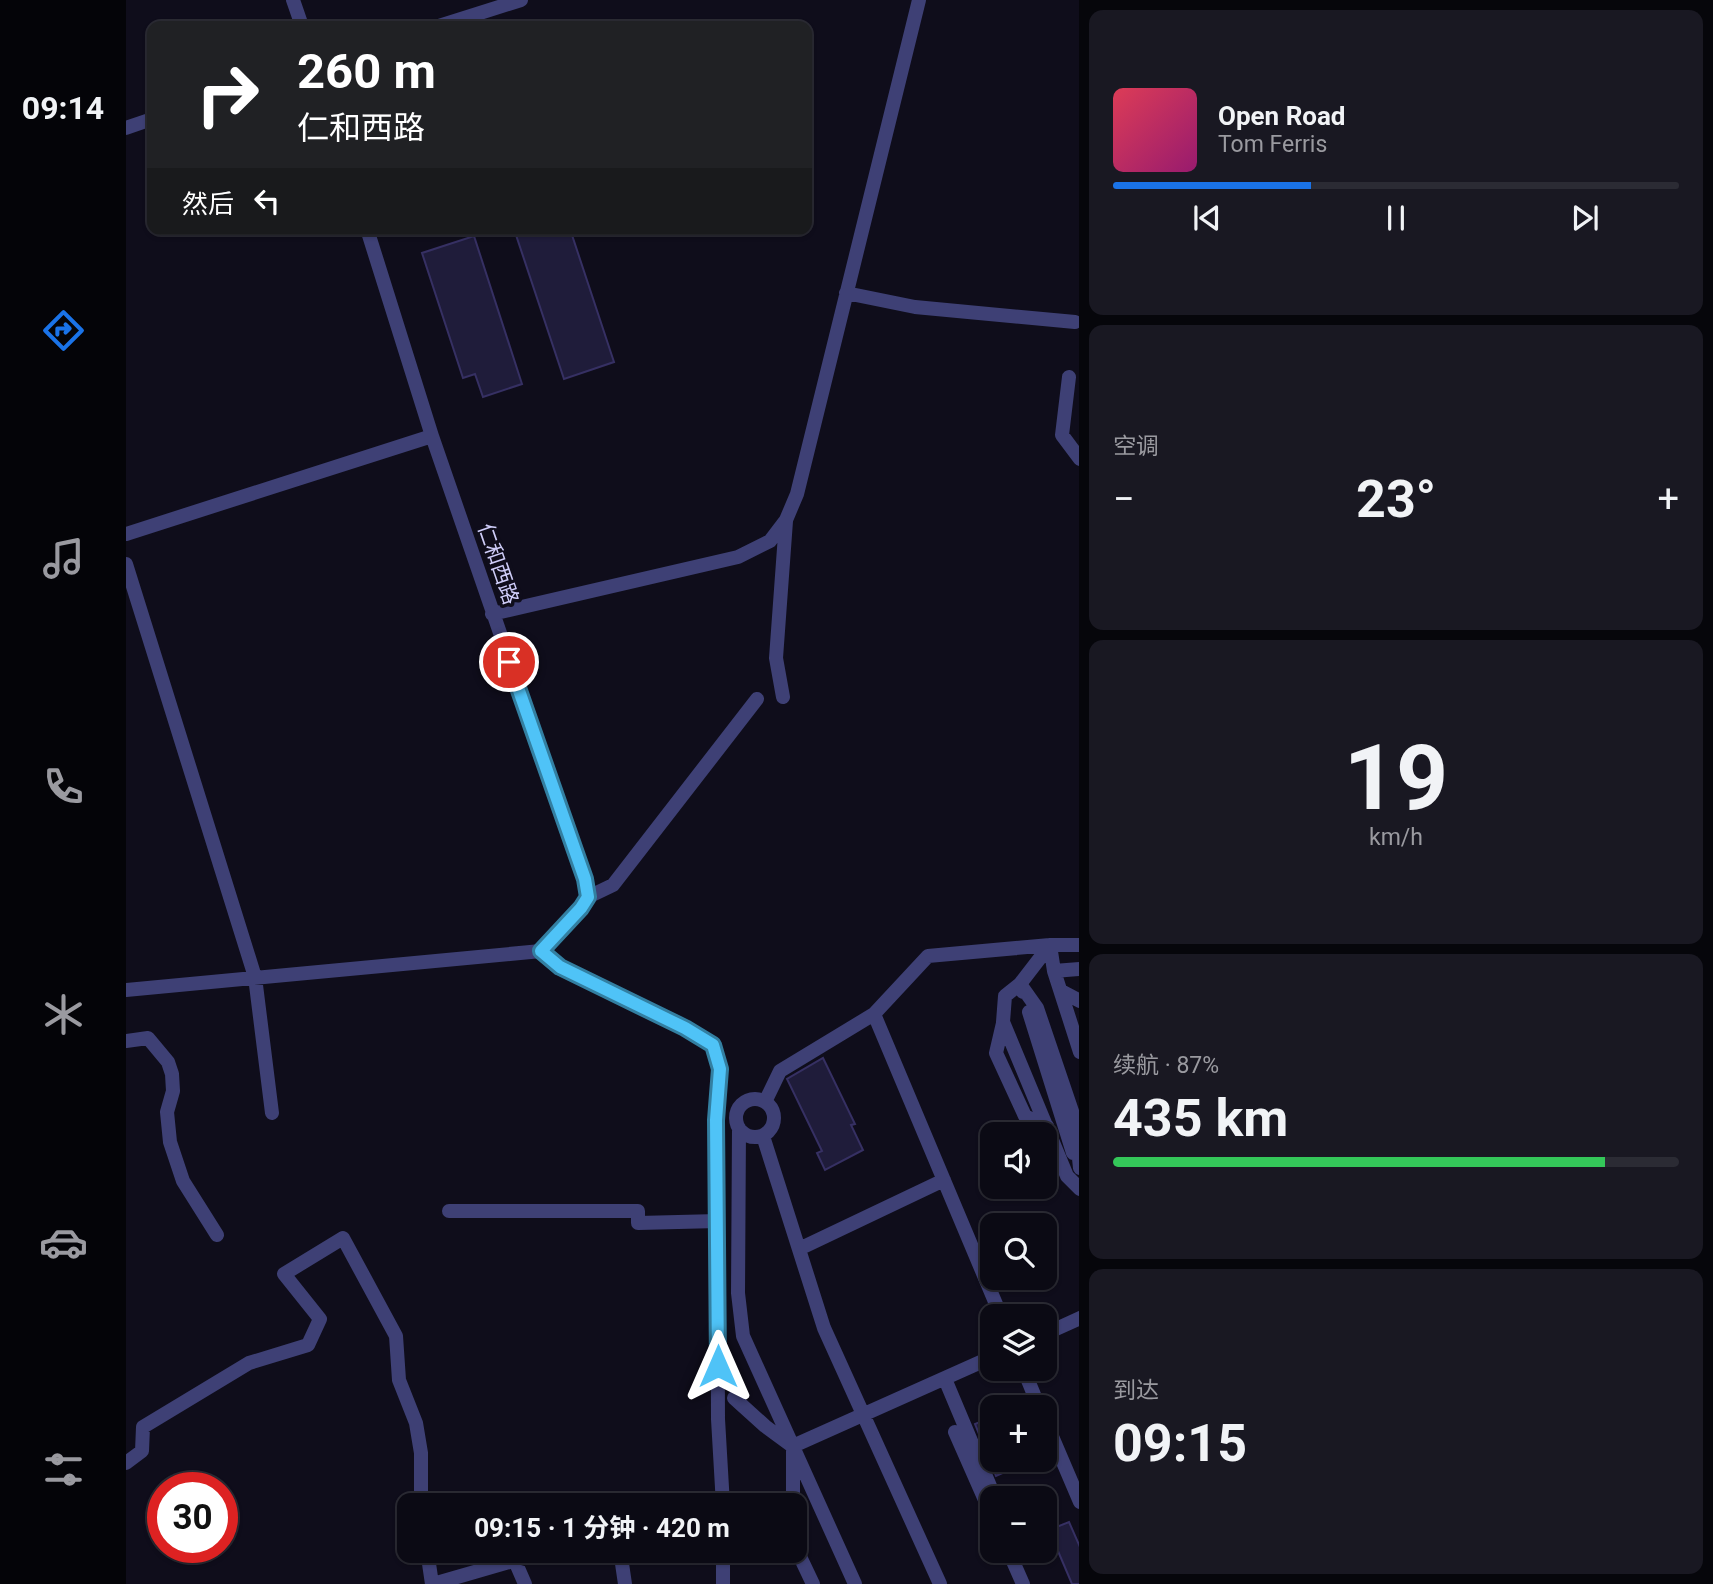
<!DOCTYPE html>
<html lang="zh">
<meta charset="utf-8">
<style>
:root{--surface:#0b0a14;--page:#191822;--text:#f1f3f6;--muted:#9a9aa0;--line:#2b2b34;--accent:#1a73e8}
body{margin:0;font-family:Roboto,"Noto Sans SC",sans-serif;background:var(--page);color:var(--text);height:100vh;display:flex;flex-direction:column;font-size:26px;white-space:nowrap}
*{box-sizing:border-box;margin:0}
p{font-size:23px;color:var(--muted)}
.icon{flex:none;width:38px;height:38px;fill:none;stroke:currentColor;stroke-width:2;stroke-linecap:round;stroke-linejoin:round}
.map{position:relative;flex:1;overflow:hidden}
.details{display:flex;flex-direction:column;gap:10px;padding:10px;background:#06060b;width:634px}
.details>*{flex:none}
.banner{position:absolute;left:21px;top:21px;width:665px;height:214px;border-radius:14px;box-shadow:0 2px 5px #0004,0 0 0 2px var(--line);background:#202124;color:#fff;overflow:hidden}
.tools{position:absolute;left:854px;top:1122px;display:grid;gap:14px}
.tools a{display:grid;place-items:center;width:77px;height:77px;border-radius:14px;background:var(--surface);box-shadow:0 2px 5px #0004,0 0 0 2px var(--line);font-size:35px}
.speed{position:absolute;left:21px;top:1472px;display:flex;gap:14px;font-size:35px;font-weight:700;text-align:center}
.speed>*{display:grid;place-content:center;width:91px;height:91px;border-radius:50%;background:var(--surface);box-shadow:0 2px 5px #0004,0 0 0 2px var(--line);line-height:1}
.speed .limit{border:10px solid #d22;background:#fff;color:#111}
.pin{position:absolute;display:grid;place-items:center;width:60px;height:60px;color:#fff;margin:-30px;border:4px solid #fff;border-radius:50%;box-shadow:0 2px 7px #0007}
.me{position:absolute;width:77px;margin:-38px;rotate:0deg;stroke-linejoin:round;filter:drop-shadow(0 0 5px #0008)}
.turn{display:flex;align-items:center;gap:24px;height:147px;padding:0 35px;font-size:32px}
.turn .icon{width:91px;height:91px;stroke-width:2.5}
.turn b{display:block;font-size:49px;line-height:60px}
.then{display:flex;align-items:center;height:66px;padding:0 35px;background:#0003;gap:14px;font-size:26px}
.big{font-size:52px;font-weight:700;line-height:1.1}
.details .card{flex:1;display:flex;flex-direction:column;justify-content:center;gap:10px;min-width:0;padding:0 24px;border-radius:14px;background:var(--page)}
.details .dial{align-items:center;gap:0}
.dial b{font-size:91px;line-height:1}
.song{display:flex;align-items:center;gap:21px}
.cover{width:84px;height:84px;border-radius:10px;background:linear-gradient(135deg,hsl(350 70% 55%),hsl(320 70% 35%))}
.played{height:7px;border-radius:4px;background:linear-gradient(90deg,var(--accent) 35%,var(--line) 35%)}
.keys{display:flex;justify-content:space-around;direction:ltr}
.heat{display:flex;justify-content:space-between;align-items:center;font-size:38px;direction:ltr}
.charge{height:10px;border-radius:5px;background:linear-gradient(90deg,#34c759 87%,var(--line) 0)}
.trip{position:absolute;left:271px;top:1493px;width:410px;height:70px;border-radius:14px;background:var(--surface);box-shadow:0 2px 5px #0004,0 0 0 2px var(--line);font-weight:700;line-height:70px;text-align:center}
main{display:flex;flex:1;min-height:0}
.tabs{display:flex;flex-direction:column;width:126px;justify-content:space-around;align-items:center;background:#040408;color:var(--muted)}
.tabs .icon{width:49px;height:49px}
.tabs .selected{color:var(--accent)}
.tabs b{font-size:32px;color:var(--text)}
.map>svg:first-child{display:block}
.building{fill:#1f1c3a;stroke:#363063;stroke-width:2}
.lines{fill:none;stroke-linecap:round;stroke-linejoin:round}
.minor{stroke:#3e4075;stroke-width:14}
.route-casing{stroke:#337fa1;stroke-width:18}
.route{stroke:#4fc3f7;stroke-width:12}
.labels{text-anchor:middle;stroke-width:7;stroke-linejoin:round;paint-order:stroke}
.street-label{font-size:21px;fill:#cfcdf9;stroke:#0f0d1b}
</style>
<main>
<nav class="tabs">
<b>09:14</b>
<svg class="icon selected" aria-label="directions" viewBox="0 0 24 24"><path d="M12 3l9 9-9 9-9-9zM9 14v-3h6M13 9l2 2-2 2"/></svg>
<svg class="icon" aria-label="music" viewBox="0 0 24 24"><path d="M9 18V5l10-2v13"/><circle cx="6" cy="18" r="3"/><circle cx="16" cy="16" r="3"/></svg>
<svg class="icon" aria-label="phone" viewBox="0 0 24 24"><path d="M5 4h4l2 5-3 2q2 4 5 5l2-3 5 2v4C11 20 4 13 5 4z"/></svg>
<svg class="icon" aria-label="climate" viewBox="0 0 24 24"><path d="M12 3v18M4 7l16 10M4 17L20 7"/></svg>
<svg class="icon" aria-label="car" viewBox="0 0 24 24"><path d="M5 17H2v-5l4-1 3-4h7l3 4 3 1v5h-3M9 17h6M6 11h13"/><circle cx="7" cy="17" r="2"/><circle cx="17" cy="17" r="2"/></svg>
<svg class="icon" aria-label="filters" viewBox="0 0 24 24"><path d="M4 7h16M4 17h16"/><circle cx="9" cy="7" r="2"/><circle cx="15" cy="17" r="2"/></svg>
</nav>
<div class="map">
<svg width="954" height="1584" viewBox="0 0 954 1584">
<rect width="100%" height="100%" fill="#0f0d1b"/>
<!-- building -->
<path class="building" d="M388 229H444L488 362 438 379Z
M348 236 396 384 357 397 349 374 337 378 296 253Z
M697 1058 729 1124 725 1125 737 1150 699 1170 691 1153 696 1151 661 1079Z
M866 1417V1460H882L886 1469 870 1476 849 1424Z
M943 1522 954 1547V1584H946L923 1530Z"/>
<g class="lines">
<!-- minor -->
<path class="minor" d="M167 0 176 26
M313 26 395 0
M0 128 26 119
M241 229 306 436 459 879 462 897 455 908 415 951 434 967 559 1029 587 1045 594 1069 591 1120 592 1419 597 1505
M720 293 789 307 949 322
M943 377 936 435 954 459
M0 534 306 436
M0 564 129 977 146 1113
M366 614 612 557 644 541 660 520 671 494 793 0
M657 697 650 658 660 521
M462 897 487 885 631 699
M924 945 928 971 954 1052
M928 971 954 969
M0 990 415 951
M935 991 954 1001
M897 992 894 984 924 945
M903 1012 947 1153
M748 1014 875 1316
M877 1023 870 1053 899 1116 921 1126
M0 1041 22 1038 42 1062 46 1074 47 1091 41 1112 44 1142 57 1181 91 1235
M610 1118a19 19 0 1 1 38 0a19 19 0 1 1-38 0Z
M639 1102 654 1071 748 1014 802 956 924 945H954
M613 1128 612 1293 617 1336 729 1584
M637 1136 698 1328 814 1584
M954 1168 949 1120 911 1008 894 984 879 996 877 1022 941 1176 954 1189
M323 1211H512V1223L592 1221
M673 1249 818 1180
M919 1334 954 1318
M897 1368 913 1407
M819 1379 869 1498
M608 1398 639 1426 666 1446
M919 1420 954 1502
M829 1432 866 1516
M667 1446 866 1357
M0 1463 16 1451 17 1427 123 1363 182 1345 194 1319 158 1274 217 1238 270 1336 273 1380 290 1423 295 1453V1505
M576 1505 597 1499
M667 1505V1451
M668 1544 687 1584
M301 1550 306 1584
M494 1550 499 1584
M597 1550V1584
M882 1550 897 1584
M389 1561 399 1584
M307 1584 425 1550"/>
</g>
<g class="lines">
<defs>
<path id="route" d="M383 662 459 879 462 897 455 908 415 951 434 967 559 1028 587 1045 594 1069 590 1120 592 1366"/>
</defs>
<!-- route casing -->
<use href="#route" class="route-casing"/>
<!-- route -->
<use href="#route" class="route"/>
</g>
<g class="labels">
<!-- street labels -->
<g class="street-label">
<text transform="translate(372 564) rotate(71)" y="7">仁和西路</text>
</g>
</g>
</svg>
<div class="tools">
<a><svg class="icon" aria-label="sound" viewBox="0 0 24 24"><path d="M4 9h4l5-4v14l-5-4H4zM17 9q2 3 0 6"/></svg></a>
<a><svg class="icon" aria-label="search" viewBox="0 0 24 24"><circle cx="10" cy="10" r="6"/><path d="M15 15l6 6"/></svg></a>
<a><svg class="icon" aria-label="layers" viewBox="0 0 24 24"><path d="M12 4l9 5-9 5-9-5zM3 14l9 5 9-5"/></svg></a>
<a>+</a>
<a>−</a>
</div>
<div class="speed"><div class="limit">30</div></div>
<div class="pin" style="left:383px;top:662px;background:#d93025"><svg class="icon" aria-label="arrive" viewBox="0 0 24 24"><path d="M6 21V4h12l-3 4 3 4H6"/></svg></div>
<svg class="me" style="left:592px;top:1366px" viewBox="-20 -20 40 40"><path d="M0-17L14 15 0 8-14 15z" fill="#4fc3f7" stroke="#fff" stroke-width="4"/></svg>
<div class="trip">09:15 · 1 分钟 · 420 m</div>
<div class="banner">
<div class="turn"><svg class="icon" aria-label="right" viewBox="0 0 24 24"><path d="M7 20v-9h11M14 6l5 5-5 5"/></svg><div><b>260 m</b>仁和西路</div></div>
<div class="then">然后<svg class="icon" aria-label="left" viewBox="0 0 24 24"><path d="M17 20v-9H6M10 6l-5 5 5 5"/></svg></div>
</div>
</div>
<section class="details">
<div class="card">
<div class="song"><i class="cover"></i><div><b>Open Road</b><p>Tom Ferris</p></div></div>
<div class="played"></div>
<div class="keys"><svg class="icon" aria-label="previous" viewBox="0 0 24 24"><path d="M18 5L8 12l10 7zM5 5v14"/></svg><svg class="icon" aria-label="pause" viewBox="0 0 24 24"><path d="M8 5v14M16 5v14"/></svg><svg class="icon" aria-label="next" viewBox="0 0 24 24"><path d="M6 5l10 7-10 7zM19 5v14"/></svg></div>
</div>
<div class="card"><p>空调</p>
<div class="heat"><a>−</a><b class="big">23°</b><a>+</a></div>
</div>
<div class="card dial"><b>19</b><p>km/h</p></div>
<div class="card"><p>续航 · 87%</p><b class="big">435 km</b><div class="charge"></div></div>
<div class="card"><p>到达</p><b class="big">09:15</b></div>
</section>
</main>
